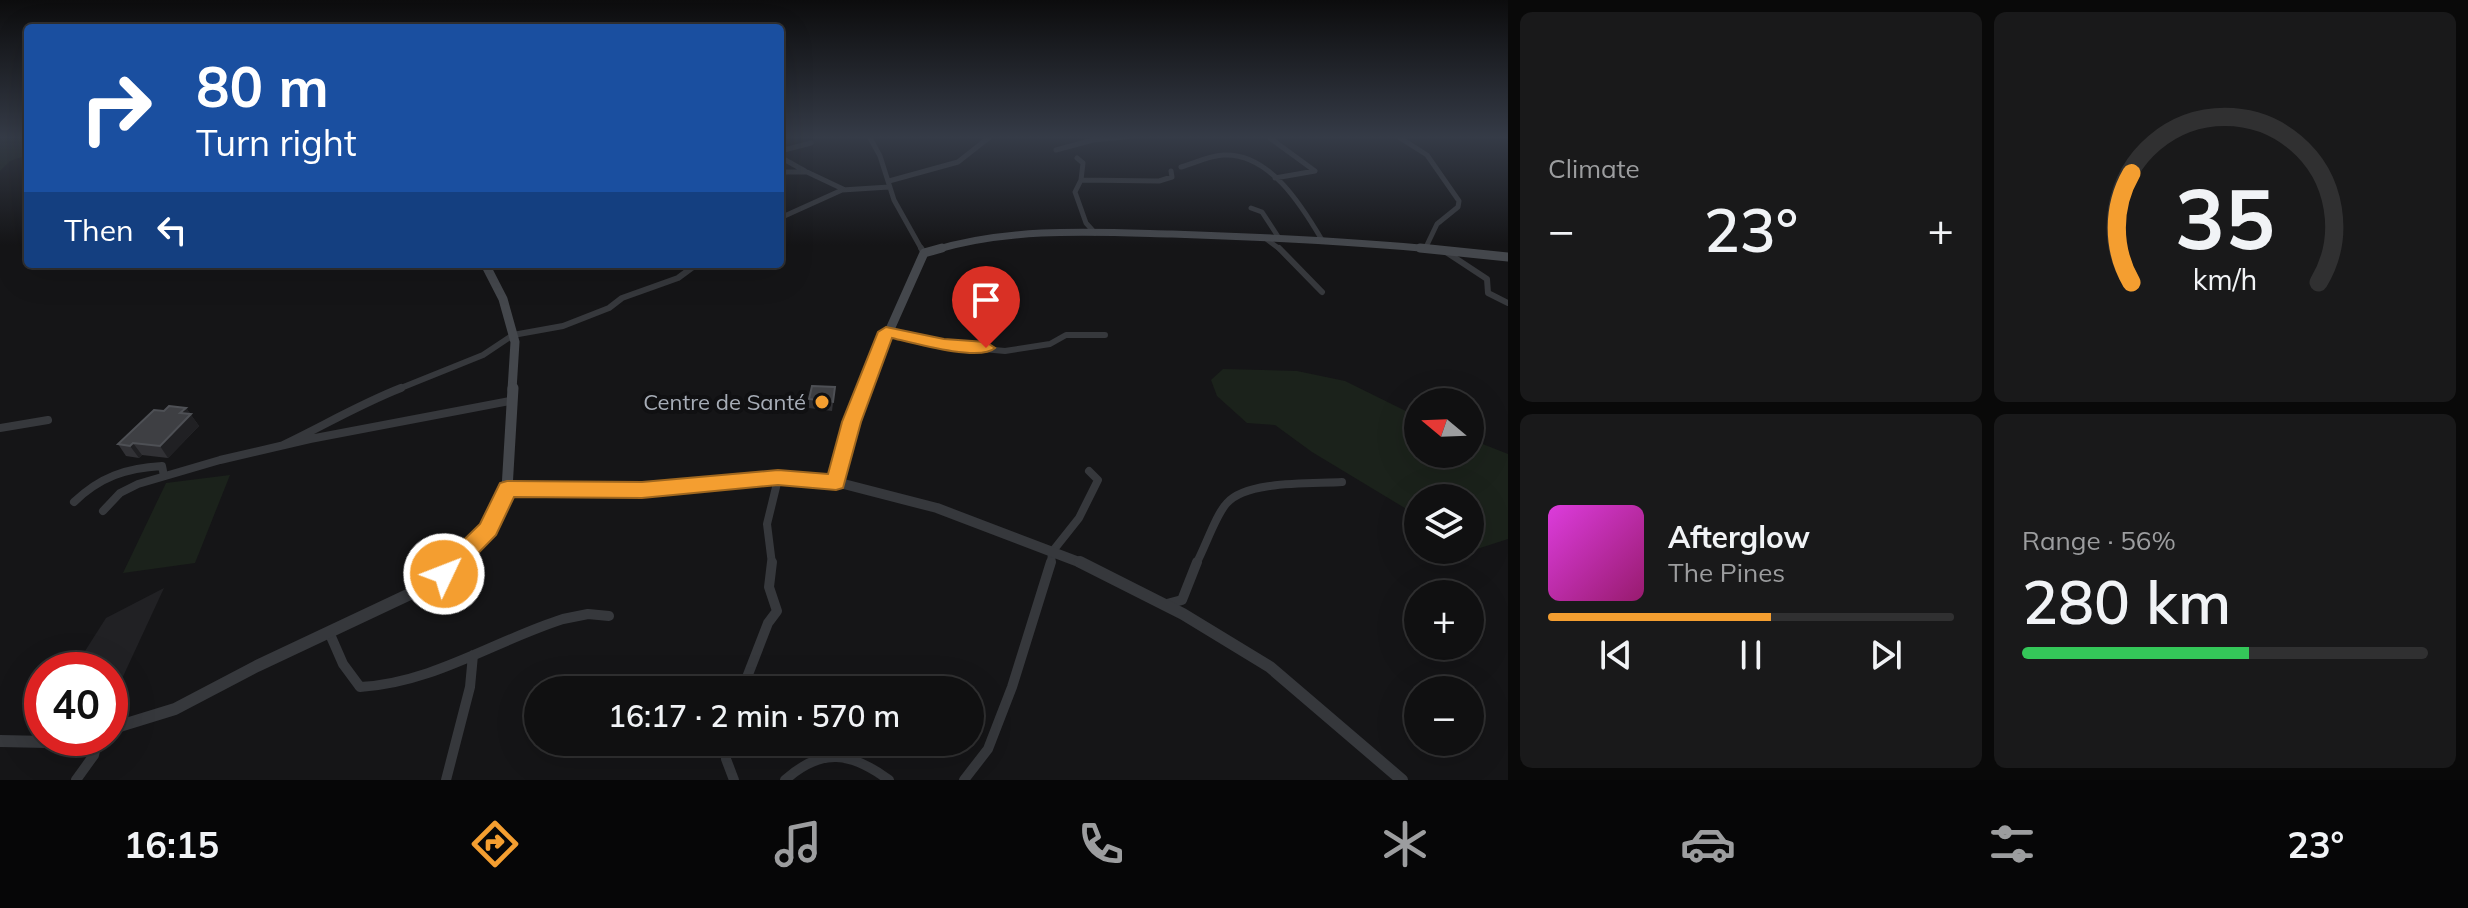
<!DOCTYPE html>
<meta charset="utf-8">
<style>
:root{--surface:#101011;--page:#19191a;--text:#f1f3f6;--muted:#9c9d9f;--line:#303031;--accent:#f49e30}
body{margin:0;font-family:Mulish,sans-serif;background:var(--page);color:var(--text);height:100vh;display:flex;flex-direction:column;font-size:30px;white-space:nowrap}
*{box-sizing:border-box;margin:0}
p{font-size:26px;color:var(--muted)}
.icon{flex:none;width:44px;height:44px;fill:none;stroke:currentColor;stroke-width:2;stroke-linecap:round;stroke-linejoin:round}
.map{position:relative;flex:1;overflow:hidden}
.side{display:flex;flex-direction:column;gap:12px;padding:12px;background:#090909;width:960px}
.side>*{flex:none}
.banner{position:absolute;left:24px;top:24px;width:760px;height:244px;border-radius:8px;box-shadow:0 8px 32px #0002,0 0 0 2px var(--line);background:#1a4fa0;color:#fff;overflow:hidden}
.needle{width:52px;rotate:289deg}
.controls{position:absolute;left:1404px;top:388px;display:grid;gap:16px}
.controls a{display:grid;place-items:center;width:80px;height:80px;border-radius:50%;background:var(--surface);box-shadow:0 8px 32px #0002,0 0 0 2px var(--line);font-size:40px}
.speed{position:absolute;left:24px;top:652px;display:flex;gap:16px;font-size:40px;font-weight:700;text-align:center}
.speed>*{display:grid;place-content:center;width:104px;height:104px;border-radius:50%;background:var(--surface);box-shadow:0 8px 32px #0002,0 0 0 2px var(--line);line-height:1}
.speed .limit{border:12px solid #d22;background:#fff;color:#111}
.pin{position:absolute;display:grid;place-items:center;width:68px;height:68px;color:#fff;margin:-82px -34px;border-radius:50% 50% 50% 0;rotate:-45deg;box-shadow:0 0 8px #0007}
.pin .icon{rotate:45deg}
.me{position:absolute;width:88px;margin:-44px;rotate:47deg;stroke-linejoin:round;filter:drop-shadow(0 0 6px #0008)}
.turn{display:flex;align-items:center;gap:28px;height:168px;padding:0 40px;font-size:36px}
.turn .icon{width:104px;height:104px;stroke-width:2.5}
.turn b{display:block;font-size:56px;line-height:68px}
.then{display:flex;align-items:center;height:76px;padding:0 40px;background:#0003;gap:16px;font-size:30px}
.big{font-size:60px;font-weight:600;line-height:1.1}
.side .widget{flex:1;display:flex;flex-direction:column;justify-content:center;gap:12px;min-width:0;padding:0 28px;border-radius:12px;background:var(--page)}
.side .dial{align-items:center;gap:0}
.dial svg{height:208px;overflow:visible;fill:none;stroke:var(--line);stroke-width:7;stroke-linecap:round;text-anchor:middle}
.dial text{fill:var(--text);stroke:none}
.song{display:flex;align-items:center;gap:24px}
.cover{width:96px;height:96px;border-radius:12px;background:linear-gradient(135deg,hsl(300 70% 55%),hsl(320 70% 35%))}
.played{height:8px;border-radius:4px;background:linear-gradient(90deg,var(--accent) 55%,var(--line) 55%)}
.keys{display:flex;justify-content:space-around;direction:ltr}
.heat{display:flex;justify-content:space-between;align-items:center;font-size:44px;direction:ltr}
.charge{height:12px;border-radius:6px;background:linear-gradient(90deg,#34c759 56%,var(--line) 0)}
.side .tiles{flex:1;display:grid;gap:12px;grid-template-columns:repeat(2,1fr)}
.trip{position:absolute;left:524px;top:676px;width:460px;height:80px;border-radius:40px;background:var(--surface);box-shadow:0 8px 32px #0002,0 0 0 2px var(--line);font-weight:600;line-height:80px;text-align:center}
.menu{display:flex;height:128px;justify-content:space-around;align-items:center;background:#060607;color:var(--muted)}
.menu .icon{width:56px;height:56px}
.menu .current{color:var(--accent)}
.menu b{font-size:36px;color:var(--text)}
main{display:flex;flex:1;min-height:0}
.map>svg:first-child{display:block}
.built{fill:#212124}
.green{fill:#1b221b}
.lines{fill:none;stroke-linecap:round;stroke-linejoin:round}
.minor-far3{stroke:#36383c;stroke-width:5}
.minor-far2{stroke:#36383c;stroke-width:6}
.minor-far1{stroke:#36383c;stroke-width:8}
.minor{stroke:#36383c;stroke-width:10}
.tertiary-far1{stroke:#36383c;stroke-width:10}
.tertiary{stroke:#36383c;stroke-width:12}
.secondary-far2{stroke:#44474c;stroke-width:7}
.secondary-far1{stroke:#44474c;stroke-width:9}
.secondary{stroke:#44474c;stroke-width:11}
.wall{fill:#313135}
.shaded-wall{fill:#202023}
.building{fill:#3e3f43;stroke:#4e5055;stroke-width:2}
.route{fill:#f49e30;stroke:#9f671f;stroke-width:2}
.poi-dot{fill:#f49e30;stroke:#101012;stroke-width:3}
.labels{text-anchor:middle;stroke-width:8;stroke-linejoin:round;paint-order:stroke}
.poi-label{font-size:22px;fill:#a7adb7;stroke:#101012;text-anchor:end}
</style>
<main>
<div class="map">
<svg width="1508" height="780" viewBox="0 0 1508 780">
<rect width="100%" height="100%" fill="#151517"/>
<!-- built -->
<path class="built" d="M164 588 120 683 110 684V670H73L106 618Z"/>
<!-- green -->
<path class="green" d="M5 136H28V155L10 161 0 171V140Z
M1223 369 1297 371 1345 381 1418 417V454H1470V439L1508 454V539L1474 550 1470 548V498H1418V516L1312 452 1275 425 1247 423 1217 396 1211 380Z
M230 475 195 563 123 573 166 483Z"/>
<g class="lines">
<!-- minor-far3 -->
<path class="minor-far3" d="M869 136 880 156 894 200 922 250
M1267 136 1315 171 1275 178
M1397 136 1427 155 1459 201 1458 207 1437 224 1426 247
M1056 150 1093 140 1133 136
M780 151 811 143
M780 157 805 171
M1077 158 1083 163 1081 180 1075 192 1086 223 1095 233
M1181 167C1195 163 1208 156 1223 155 1269 152 1302 206 1322 240
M780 172H807L843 189
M1081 180 1159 181 1172 177 1171 171
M889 181 958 162 991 136
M1251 208 1262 212 1279 238
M780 218 842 190 889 187
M1265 238 1281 250"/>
<!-- minor-far2 -->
<path class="minor-far2" d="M921 248 924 253
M1279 248 1322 292
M1446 252 1487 279 1488 293 1508 303
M886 332 952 346 1005 351 1050 344 1066 335H1105
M396 390 483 355 513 335 563 326 609 308 622 298 678 278 697 264"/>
<!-- minor-far1 -->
<path class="minor-far1" d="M0 428 48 420
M283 445C323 426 360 404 401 388
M74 502C100 477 126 468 162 466L164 476
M103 511 120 493 138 484 220 460 310 439 510 401
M772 564 767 524 778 479
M1051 564 1052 552 1079 518 1098 480 1089 471
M1196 564C1205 548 1216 514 1227 503 1247 480 1313 484 1342 482"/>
<!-- minor -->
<path class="minor" d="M1167 604 1182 600 1197 562
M329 632 343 664 360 687C433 683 494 641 563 619L588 614 609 616
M742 690 768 623 777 611 769 587 772 562
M727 742 726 759 734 780
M76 780 94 755 98 738
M446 780 470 687 473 655
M785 780C822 747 851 752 889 780
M964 780 988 749 1012 687 1051 562"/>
<!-- tertiary-far1 -->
<path class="tertiary-far1" d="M836 482 937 508 1084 564
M451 564 488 529 507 489"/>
<!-- tertiary -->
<path class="tertiary" d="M1080 562 1183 614 1270 667 1402 780
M110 729 175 709 257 666 429 585 453 562
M0 741 47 742 71 738"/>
<!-- secondary-far2 -->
<path class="secondary-far2" d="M935 250C1011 227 1094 232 1172 234 1262 237 1351 241 1441 250"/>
<!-- secondary-far1 -->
<path class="secondary-far1" d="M1420 248 1508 257
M485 264 503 299 515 342 512 390
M863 390 924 253 942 248"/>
<!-- secondary -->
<path class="secondary" d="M513 388 507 489 610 492 764 479 836 482 864 388"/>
</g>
<!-- wall -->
<path class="wall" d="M835 387 832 411 809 408V399Z
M186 408 199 426 168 458 142 455 139 458 126 456 118 444 164 411Z"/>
<!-- shaded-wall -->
<path class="shaded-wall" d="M186 408 199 426 168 458 160 446 180 413Z
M133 443 142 455 139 458 130 446Z"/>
<!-- building -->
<path class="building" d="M812 386 835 387 833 402 809 399Z
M169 406 186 408 180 413 191 414 160 446 133 443 130 446 118 444 154 410 164 411Z"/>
<!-- sky -->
<linearGradient id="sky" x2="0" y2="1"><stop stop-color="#0c0c0d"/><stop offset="0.56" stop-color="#353b47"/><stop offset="1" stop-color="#353b47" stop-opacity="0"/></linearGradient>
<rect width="1508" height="245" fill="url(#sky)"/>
<!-- route -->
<path class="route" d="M886 327 944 339 986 342 995 348C980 362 913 343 892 338L861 422 843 488 836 490 778 485 642 498 514 497 496 535 452 580 444 583 436 580 432 574 436 567 480 524 500 483 507 481 642 482 778 470 828 474 842 422 878 332Z"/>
<!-- markers -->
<circle class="poi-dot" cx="822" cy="402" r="8"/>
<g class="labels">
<!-- poi labels -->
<g class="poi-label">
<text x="806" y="410">Centre de Santé</text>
</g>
</g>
</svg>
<div class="controls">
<a><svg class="needle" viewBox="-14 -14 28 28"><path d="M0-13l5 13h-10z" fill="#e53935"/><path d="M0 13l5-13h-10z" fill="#9c9d9f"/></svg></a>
<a><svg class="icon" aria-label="layers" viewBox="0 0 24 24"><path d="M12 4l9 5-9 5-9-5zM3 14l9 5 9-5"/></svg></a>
<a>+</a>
<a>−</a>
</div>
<div class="speed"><div class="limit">40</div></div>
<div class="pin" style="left:986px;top:348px;background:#d93025"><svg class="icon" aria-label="arrive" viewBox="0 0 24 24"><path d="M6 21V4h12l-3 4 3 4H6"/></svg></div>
<svg class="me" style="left:444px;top:574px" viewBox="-20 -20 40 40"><circle r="17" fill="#f49e30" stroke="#fff" stroke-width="3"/><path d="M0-11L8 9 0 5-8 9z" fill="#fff"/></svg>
<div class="trip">16:17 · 2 min · 570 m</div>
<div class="banner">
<div class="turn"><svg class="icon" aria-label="right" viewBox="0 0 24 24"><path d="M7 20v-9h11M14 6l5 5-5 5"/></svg><div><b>80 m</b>Turn right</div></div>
<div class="then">Then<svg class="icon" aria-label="left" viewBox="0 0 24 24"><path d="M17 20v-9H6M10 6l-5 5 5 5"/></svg></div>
</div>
</div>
<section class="side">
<div class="tiles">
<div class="widget"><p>Climate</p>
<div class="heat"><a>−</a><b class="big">23°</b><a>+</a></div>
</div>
<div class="widget dial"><svg viewBox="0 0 100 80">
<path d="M14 69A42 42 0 1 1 86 69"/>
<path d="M14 69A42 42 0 0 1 14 27" stroke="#f49e30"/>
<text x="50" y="56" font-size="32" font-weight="700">35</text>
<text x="50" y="72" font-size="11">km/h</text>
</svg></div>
<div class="widget">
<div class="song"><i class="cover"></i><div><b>Afterglow</b><p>The Pines</p></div></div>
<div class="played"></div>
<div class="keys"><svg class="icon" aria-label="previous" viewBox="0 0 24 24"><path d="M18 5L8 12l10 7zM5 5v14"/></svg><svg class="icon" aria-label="pause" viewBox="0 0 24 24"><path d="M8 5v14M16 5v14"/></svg><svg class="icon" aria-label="next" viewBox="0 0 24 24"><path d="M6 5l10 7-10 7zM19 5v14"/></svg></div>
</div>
<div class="widget"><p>Range · 56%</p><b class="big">280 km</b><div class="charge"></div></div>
</div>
</section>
</main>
<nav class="menu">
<b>16:15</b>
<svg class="icon current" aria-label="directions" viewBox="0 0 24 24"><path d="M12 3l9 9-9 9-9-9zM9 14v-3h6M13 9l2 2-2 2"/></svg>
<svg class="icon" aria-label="music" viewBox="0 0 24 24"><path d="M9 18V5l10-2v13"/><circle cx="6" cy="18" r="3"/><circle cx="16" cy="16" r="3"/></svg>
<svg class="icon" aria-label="phone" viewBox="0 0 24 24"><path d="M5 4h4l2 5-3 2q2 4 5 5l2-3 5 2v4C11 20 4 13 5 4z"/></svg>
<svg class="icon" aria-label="climate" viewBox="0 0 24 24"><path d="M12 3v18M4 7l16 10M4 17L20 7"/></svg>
<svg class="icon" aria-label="car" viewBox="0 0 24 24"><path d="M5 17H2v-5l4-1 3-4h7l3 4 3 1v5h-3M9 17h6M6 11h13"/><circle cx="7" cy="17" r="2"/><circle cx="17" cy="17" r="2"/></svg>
<svg class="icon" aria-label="filters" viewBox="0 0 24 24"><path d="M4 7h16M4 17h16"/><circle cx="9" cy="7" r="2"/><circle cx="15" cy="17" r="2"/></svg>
<b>23°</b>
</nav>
